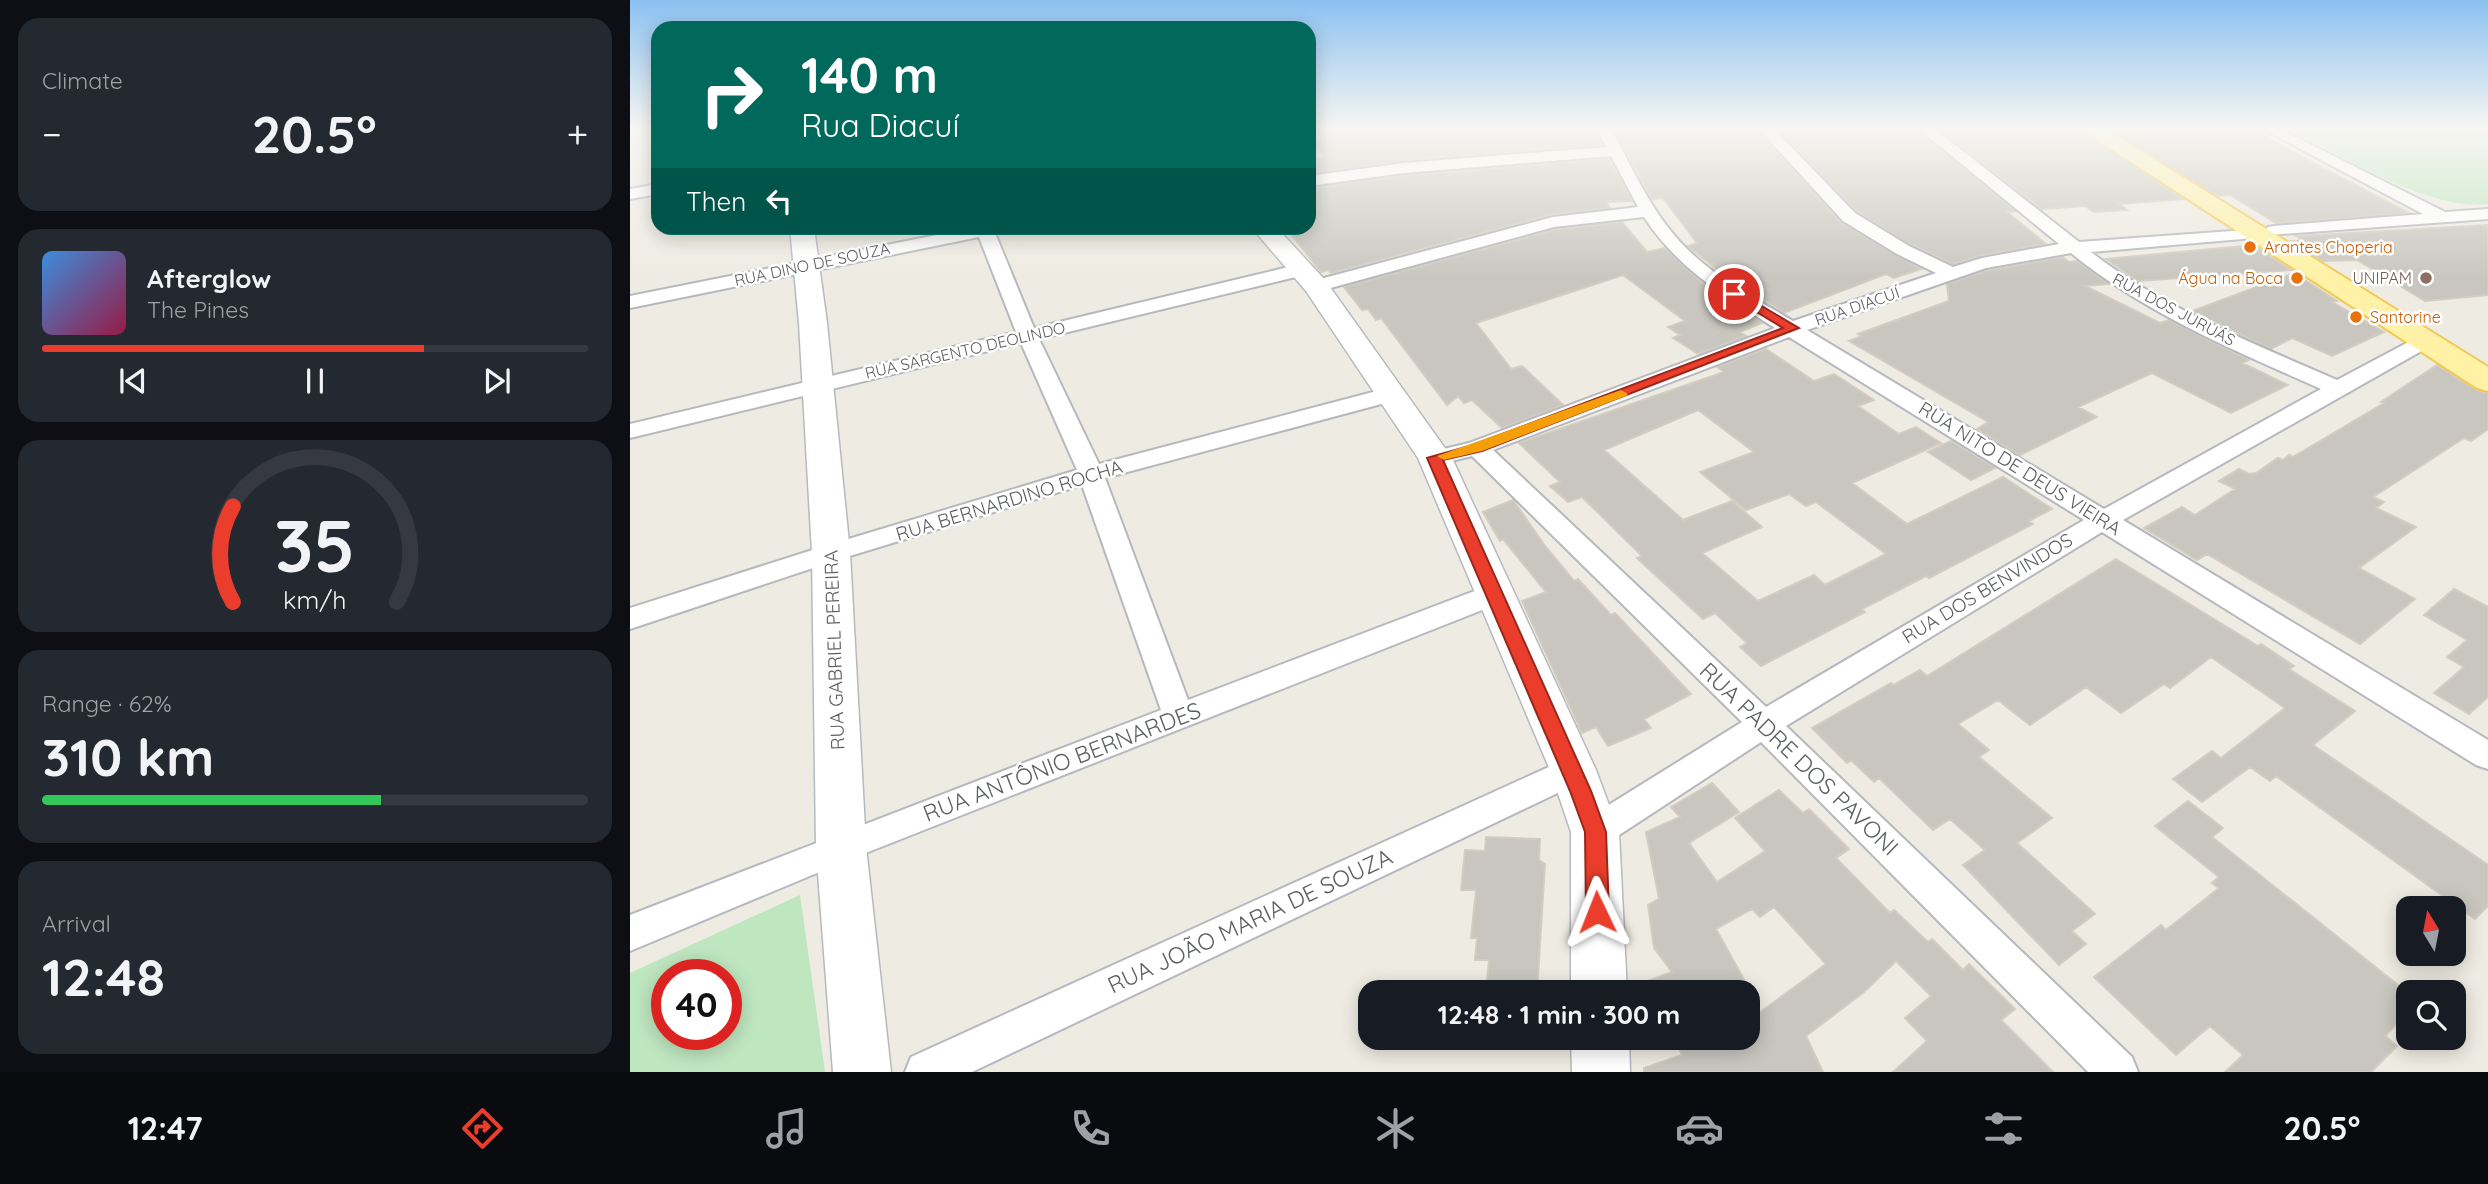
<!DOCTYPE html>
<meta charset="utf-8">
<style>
:root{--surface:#171b24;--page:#242831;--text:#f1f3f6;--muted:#9ea1a6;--line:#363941;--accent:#ea3d2b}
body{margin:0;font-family:Quicksand,sans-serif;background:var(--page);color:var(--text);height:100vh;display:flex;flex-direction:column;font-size:26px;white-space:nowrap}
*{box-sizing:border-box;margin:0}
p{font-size:23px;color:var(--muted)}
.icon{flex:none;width:38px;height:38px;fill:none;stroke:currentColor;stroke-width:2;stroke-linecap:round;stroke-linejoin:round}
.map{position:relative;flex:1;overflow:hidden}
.panel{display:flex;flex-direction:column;gap:18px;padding:18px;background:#0d0f14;width:630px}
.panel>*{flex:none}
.banner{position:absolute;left:21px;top:21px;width:665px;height:214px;border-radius:21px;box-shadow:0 4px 18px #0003;background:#00695c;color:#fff;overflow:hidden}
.needle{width:46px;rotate:350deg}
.fabs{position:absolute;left:1766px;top:896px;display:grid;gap:14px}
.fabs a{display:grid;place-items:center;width:70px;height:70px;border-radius:14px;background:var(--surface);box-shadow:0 4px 18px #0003;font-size:35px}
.speed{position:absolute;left:21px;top:959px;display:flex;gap:14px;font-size:35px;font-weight:700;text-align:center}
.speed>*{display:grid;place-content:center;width:91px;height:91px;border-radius:50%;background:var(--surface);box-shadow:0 4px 18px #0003;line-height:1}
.speed .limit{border:10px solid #d22;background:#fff;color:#111}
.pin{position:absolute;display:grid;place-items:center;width:60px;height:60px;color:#fff;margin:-30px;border:4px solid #fff;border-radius:50%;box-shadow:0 2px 7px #0007}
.me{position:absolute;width:77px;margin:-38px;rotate:358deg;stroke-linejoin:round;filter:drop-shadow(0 0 5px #0008)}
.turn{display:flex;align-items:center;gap:24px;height:147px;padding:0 35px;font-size:32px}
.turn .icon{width:91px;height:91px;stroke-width:2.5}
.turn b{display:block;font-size:49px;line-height:60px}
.then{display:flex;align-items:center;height:66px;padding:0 35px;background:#0003;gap:14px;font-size:26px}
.big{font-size:52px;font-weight:800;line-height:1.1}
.panel .tile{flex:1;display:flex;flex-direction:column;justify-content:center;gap:10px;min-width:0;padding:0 24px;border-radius:21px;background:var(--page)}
.panel .dial{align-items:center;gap:0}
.dial svg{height:182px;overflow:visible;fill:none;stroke:var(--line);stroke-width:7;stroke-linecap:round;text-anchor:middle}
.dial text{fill:var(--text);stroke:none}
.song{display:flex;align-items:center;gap:21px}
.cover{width:84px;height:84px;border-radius:10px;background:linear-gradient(135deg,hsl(210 70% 55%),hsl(340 70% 35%))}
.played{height:7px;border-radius:4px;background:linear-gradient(90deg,var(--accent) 70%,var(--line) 70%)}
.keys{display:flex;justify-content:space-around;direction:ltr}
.heat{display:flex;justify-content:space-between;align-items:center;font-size:38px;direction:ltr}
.charge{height:10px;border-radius:5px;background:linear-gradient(90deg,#34c759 62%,var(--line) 0)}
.trip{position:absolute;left:728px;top:980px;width:402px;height:70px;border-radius:21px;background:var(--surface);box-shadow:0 4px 18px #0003;font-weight:800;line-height:70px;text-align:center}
.dock{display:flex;height:112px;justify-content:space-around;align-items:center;background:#090b0e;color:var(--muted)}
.dock .icon{width:49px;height:49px}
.dock .current{color:var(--accent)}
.dock b{font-size:32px;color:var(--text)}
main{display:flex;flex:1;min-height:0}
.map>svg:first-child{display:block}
.green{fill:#bee6bf;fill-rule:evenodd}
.building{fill:#c8c6bf;stroke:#d2cdc0;stroke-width:2;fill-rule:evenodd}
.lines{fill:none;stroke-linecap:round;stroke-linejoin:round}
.street-casing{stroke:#b5b8bd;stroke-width:4}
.secondary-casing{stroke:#b6b9bf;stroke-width:3}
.primary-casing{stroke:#f2c956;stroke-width:4}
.street{fill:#fff;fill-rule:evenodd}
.secondary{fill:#fff;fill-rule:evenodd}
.primary{fill:#fff2a6;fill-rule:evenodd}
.route{fill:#ea3d2b;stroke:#98281c;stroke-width:2}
.slow{fill:#f59e0b}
.food-dot{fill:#e8710a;stroke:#fff;stroke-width:2.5}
.education-dot{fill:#8d6e63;stroke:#fff;stroke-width:2.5}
.labels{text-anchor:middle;stroke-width:5;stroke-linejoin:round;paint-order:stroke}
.far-food-label{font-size:16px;fill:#c56008;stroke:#fff;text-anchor:start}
.far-street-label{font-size:16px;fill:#5b5e63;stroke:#fff}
.far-education-label{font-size:16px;fill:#785e54;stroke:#fff;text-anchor:end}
.street-label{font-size:19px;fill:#5b5e63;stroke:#fff}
.near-street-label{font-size:23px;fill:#5b5e63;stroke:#fff}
</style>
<main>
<section class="panel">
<div class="tile"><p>Climate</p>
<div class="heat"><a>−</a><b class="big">20.5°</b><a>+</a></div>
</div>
<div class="tile">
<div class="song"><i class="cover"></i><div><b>Afterglow</b><p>The Pines</p></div></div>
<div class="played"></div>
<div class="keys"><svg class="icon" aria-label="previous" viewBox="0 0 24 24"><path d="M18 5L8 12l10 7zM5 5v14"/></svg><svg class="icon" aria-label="pause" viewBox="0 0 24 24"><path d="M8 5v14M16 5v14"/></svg><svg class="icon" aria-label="next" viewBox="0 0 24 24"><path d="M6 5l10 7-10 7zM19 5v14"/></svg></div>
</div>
<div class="tile dial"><svg viewBox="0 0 100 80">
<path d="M14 69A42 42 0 1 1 86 69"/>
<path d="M14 69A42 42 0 0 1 14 27" stroke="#ea3d2b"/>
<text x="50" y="56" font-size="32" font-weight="700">35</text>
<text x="50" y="72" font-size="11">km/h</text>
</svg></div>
<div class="tile"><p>Range · 62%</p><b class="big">310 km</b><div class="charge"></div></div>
<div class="tile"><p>Arrival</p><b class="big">12:48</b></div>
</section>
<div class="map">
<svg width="1858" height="1072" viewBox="0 0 1858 1072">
<rect width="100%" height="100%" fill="#eeebe2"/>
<!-- green -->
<path class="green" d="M1660 129H1858V204C1797 211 1715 156 1660 129Z
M170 895 195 1072H0V973ZM37 975H96V1034H37Z"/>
<!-- building -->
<path class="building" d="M679 129H964L972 145 774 160 679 173V161L695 157 679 138Z
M984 129H1023L1026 133 1126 129 1211 223 1291 269 1264 278 1256 274 1154 313 1095 276 1058 246 1067 243 1033 198 1022 199Z
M1147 129H1287L1385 211 1377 212 1416 244 1352 255 1323 264 1280 244 1227 211Z
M1309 129 1369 131 1449 129 1553 199 1489 204 1497 210 1464 212 1455 206 1412 209Z
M1480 129H1534L1540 132 1619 129 1779 213 1646 223 1600 195 1588 196Z
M979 159 1002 201 976 202 980 208 922 214 701 273 698 270 691 272 656 228H679V188L774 176Z
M992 222 1017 252 1035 248 1071 282 1132 323 1110 332 1116 336 1068 354 1043 338 1050 335 1038 327 1055 321 993 275 846 323 881 369 892 366 933 405 872 428 842 400 834 403 828 396 817 405 751 318 746 320 738 309 732 310 714 287 924 230Z
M1858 225V295L1795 301 1727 260 1693 261 1662 241 1673 240 1666 236Z
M1623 245 1661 270 1508 281 1476 259Z
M1433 257 1439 262 1447 261 1479 284 1455 286 1530 323 1539 320 1619 360 1612 363 1658 385 1601 413 1522 373 1448 407 1467 417 1390 455 1347 429 1358 422 1219 341 1232 336 1228 334 1319 301 1317 284 1357 271Z
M1664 273 1707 301 1702 302 1754 332 1702 356 1662 338 1641 349 1562 311Z
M1136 349 1184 381 1204 374 1244 400 1228 406 1269 434 1286 427 1311 443 1222 483 1277 524 1373 477 1422 509 1399 521 1403 524 1299 578 1296 576 1232 609 1235 612 1131 666 1110 647 1117 643 1085 613 1073 619 1007 558 1012 556 952 497 938 502 920 486 930 482 889 443 1094 372 1087 367ZM1068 410 1124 452 1070 472 1116 510 1159 494 1176 506 1186 502 1256 554 1195 585 1184 575 1128 601 1072 553 1132 527 1102 501 1053 520 974 450Z
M1807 365 1846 390 1858 393V429L1841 441 1834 438 1743 497 1754 502 1746 508 1786 527 1729 568 1785 599 1730 644 1577 554 1567 560 1514 528 1552 507 1565 515 1605 489 1589 481 1609 469 1619 474 1626 473 1648 458 1653 460 1659 455 1663 457 1754 403 1751 402Z
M1321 441 1365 468 1341 480 1298 452Z
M883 500 916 547 944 581 948 579 981 615 985 613 1061 694 1014 719 1021 728 978 746 966 727 952 733 892 601 916 592 873 539 870 541 853 512Z
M1486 559 1628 646 1631 644 1664 666 1659 669 1725 711 1683 745 1858 865V906L1845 919 1646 776 1640 781 1620 767 1572 802 1543 779 1582 751 1591 758 1655 708 1581 657 1540 688 1534 684 1491 713 1456 687 1400 725 1368 700 1328 724 1359 750 1349 757 1422 818 1387 843 1465 914 1442 931 1456 944 1429 965 1333 865 1355 850 1320 819 1303 830 1249 778 1244 782 1221 760 1217 763 1182 728 1261 683 1263 685 1290 670 1297 676Z
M1824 589 1858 607V697L1839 714 1804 693 1834 667 1817 657 1837 640 1794 615Z
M1082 783 1109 812 1059 843 1087 882 1135 851 1105 818 1149 790 1173 813 1179 809 1219 849 1206 858 1260 913 1264 910 1298 942 1302 939 1333 970 1339 964 1385 1009 1371 1020 1423 1072H1263L1297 1041 1275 1018 1301 996 1266 961 1234 992 1176 1036 1193 1072H1014V1068L1052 1055 1044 1038H1125L1118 1021 1196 964 1144 907 1130 917 1122 909 1086 929 1121 992H999V988L1042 972 1024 948 1018 905 1029 899 1016 832 1050 817 1041 807Z
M1558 801 1593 828 1582 837 1778 993V1012L1755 1036 1767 1046 1741 1072H1595L1613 1055 1580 1026 1546 1055 1464 977 1531 925 1536 930 1589 888 1582 883 1589 877 1525 826Z
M856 837 910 839 909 860 915 864 907 992H856L859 960H845L847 938H841L846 890H831L835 850 855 851Z"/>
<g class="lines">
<defs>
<path id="street" d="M967 129H981C1003 169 1022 214 1056 248 1086 278 1126 299 1163 321L1306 273 1267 254 1213 221 1129 129H1144L1225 213 1279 246 1323 267 1352 258 1429 244 1289 129H1305L1449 242 1630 229 1633 233 1630 237 1624 238 1461 252C1534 309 1623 343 1707 380L1788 337H1802L1805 341 1802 345 1493 520 1858 740V769L1846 765 1472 532 1156 726 1502 1057 1508 1072H1458L1131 742 977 843 965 847 953 843 948 832 953 821 1112 722 842 456 805 465 797 463 793 458 797 453 839 443 1145 328C1094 296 1047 268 1014 217L924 227 686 292 677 286 679 282 923 217 1008 207 981 156 774 173 679 186V176L774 163 976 147ZM1441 253C1516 314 1604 350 1691 389L1474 509 1177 330 1356 268ZM1159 337 1454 520 1136 707 863 450Z
M1633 129H1650L1815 212 1858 209V219L1638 235 1635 231 1638 227 1644 226 1793 214Z
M28 184V194L0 199V189Z
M342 228H374L365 233 404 328 671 264 680 270 678 274 409 339 469 464 762 387 773 394 770 399 475 478 558 700 855 587 865 584 875 587 879 594 875 601 223 858 0 951V915L531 710 452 485 210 559 0 629V608L192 547 447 470 391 343 0 438V424L386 332 349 237 0 308V296Z
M943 756 955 760 960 770 955 780 342 1072H275L281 1057Z"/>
<path id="secondary" d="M160 228H184L197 323 220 553 236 847 261 1072H203L186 847 182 553 169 323Z
M622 228H647L695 280 822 458 966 770 989 832 997 992H941V832L920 770 788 458 676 291Z
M941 1038H999L1000 1072H942Z"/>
<path id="primary" d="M1451 129H1476L1858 367V391L1847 388Z"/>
</defs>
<!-- street casing -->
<use href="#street" class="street-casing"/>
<!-- secondary casing -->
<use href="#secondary" class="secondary-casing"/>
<!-- primary casing -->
<use href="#primary" class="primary-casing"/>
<!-- street -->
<use href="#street" class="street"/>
<!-- secondary -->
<use href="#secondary" class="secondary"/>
<!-- primary -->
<use href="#primary" class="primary"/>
</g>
<!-- sky -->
<linearGradient id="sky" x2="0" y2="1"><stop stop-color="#8bc1f1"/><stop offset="0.46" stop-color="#f7f6f2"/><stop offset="1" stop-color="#f7f6f2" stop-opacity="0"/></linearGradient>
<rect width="1858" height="279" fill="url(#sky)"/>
<!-- route -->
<path class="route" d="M1100 292H1108L1169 328 852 451 813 460 961 791 976 832 979 912 975 920 967 923 959 920 956 912 955 832 940 791 797 458 843 445 1153 328 1100 296Z"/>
<!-- slow -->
<path class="slow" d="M991 390 998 394 996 396 852 451 814 460 807 456Z"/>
<!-- markers -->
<g class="food-dot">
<circle cx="1620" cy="247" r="7"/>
<circle cx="1667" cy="278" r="7"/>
<circle cx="1726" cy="317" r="7"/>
</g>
<circle class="education-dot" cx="1796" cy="278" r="7"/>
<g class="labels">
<!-- far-food labels -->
<g class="far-food-label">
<text x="1634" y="253">Arantes Choperia</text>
<text x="1653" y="284" text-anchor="end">Água na Boca</text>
<text x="1740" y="323">Santorine</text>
</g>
<!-- far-street labels -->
<g class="far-street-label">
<text transform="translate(182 264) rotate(-12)" y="6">RUA DINO DE SOUZA</text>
<text transform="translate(1227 306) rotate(-19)" y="6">RUA DIACUÍ</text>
<text transform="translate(1544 309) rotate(28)" y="6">RUA DOS JURUÁS</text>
<text transform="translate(335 350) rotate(-13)" y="6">RUA SARGENTO DEOLINDO</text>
</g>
<!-- far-education labels -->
<g class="far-education-label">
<text x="1782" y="284">UNIPAM</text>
</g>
<!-- street labels -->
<g class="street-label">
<text transform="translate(1390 468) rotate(32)" y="7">RUA NITO DE DEUS VIEIRA</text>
<text transform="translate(379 500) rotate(-17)" y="7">RUA BERNARDINO ROCHA</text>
<text transform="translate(1357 588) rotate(-31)" y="7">RUA DOS BENVINDOS</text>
<text transform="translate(204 650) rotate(-92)" y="7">RUA GABRIEL PEREIRA</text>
</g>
<!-- near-street labels -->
<g class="near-street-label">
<text transform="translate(1169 759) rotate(44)" y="8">RUA PADRE DOS PAVONI</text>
<text transform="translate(432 762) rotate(-21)" y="8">RUA ANTÔNIO BERNARDES</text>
<text transform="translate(620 921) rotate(-25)" y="8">RUA JOÃO MARIA DE SOUZA</text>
</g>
</g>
</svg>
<div class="fabs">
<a><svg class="needle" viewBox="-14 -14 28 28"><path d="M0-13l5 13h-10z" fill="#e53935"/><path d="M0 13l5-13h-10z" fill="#9ea1a6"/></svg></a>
<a><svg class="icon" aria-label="search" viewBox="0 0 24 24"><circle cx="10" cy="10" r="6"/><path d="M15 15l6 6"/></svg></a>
</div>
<div class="speed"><div class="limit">40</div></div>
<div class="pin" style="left:1104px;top:294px;background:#d93025"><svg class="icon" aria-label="arrive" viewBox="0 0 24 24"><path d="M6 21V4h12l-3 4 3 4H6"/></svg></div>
<svg class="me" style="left:967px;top:912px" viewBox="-20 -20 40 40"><path d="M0-17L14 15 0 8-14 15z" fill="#ea3d2b" stroke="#fff" stroke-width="4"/></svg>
<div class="trip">12:48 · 1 min · 300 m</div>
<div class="banner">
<div class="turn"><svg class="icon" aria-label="right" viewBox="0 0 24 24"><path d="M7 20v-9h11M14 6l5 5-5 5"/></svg><div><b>140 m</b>Rua Diacuí</div></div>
<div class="then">Then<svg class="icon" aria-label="left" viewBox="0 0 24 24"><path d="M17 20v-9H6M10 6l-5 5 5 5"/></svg></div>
</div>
</div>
</main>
<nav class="dock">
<b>12:47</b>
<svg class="icon current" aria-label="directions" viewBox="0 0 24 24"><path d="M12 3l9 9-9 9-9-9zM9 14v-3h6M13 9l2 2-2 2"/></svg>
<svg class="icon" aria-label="music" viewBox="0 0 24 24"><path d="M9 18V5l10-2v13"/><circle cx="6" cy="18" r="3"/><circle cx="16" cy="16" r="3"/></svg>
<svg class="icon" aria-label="phone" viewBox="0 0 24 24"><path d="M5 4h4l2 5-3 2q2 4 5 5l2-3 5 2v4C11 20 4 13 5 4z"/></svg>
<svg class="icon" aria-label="climate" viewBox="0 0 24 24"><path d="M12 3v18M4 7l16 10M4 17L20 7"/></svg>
<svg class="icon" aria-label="car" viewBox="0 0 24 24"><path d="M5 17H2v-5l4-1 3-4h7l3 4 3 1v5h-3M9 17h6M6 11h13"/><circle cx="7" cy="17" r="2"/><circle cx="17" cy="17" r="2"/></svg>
<svg class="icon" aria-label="filters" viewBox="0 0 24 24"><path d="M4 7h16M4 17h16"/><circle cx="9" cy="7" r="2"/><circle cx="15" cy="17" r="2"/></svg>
<b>20.5°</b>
</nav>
